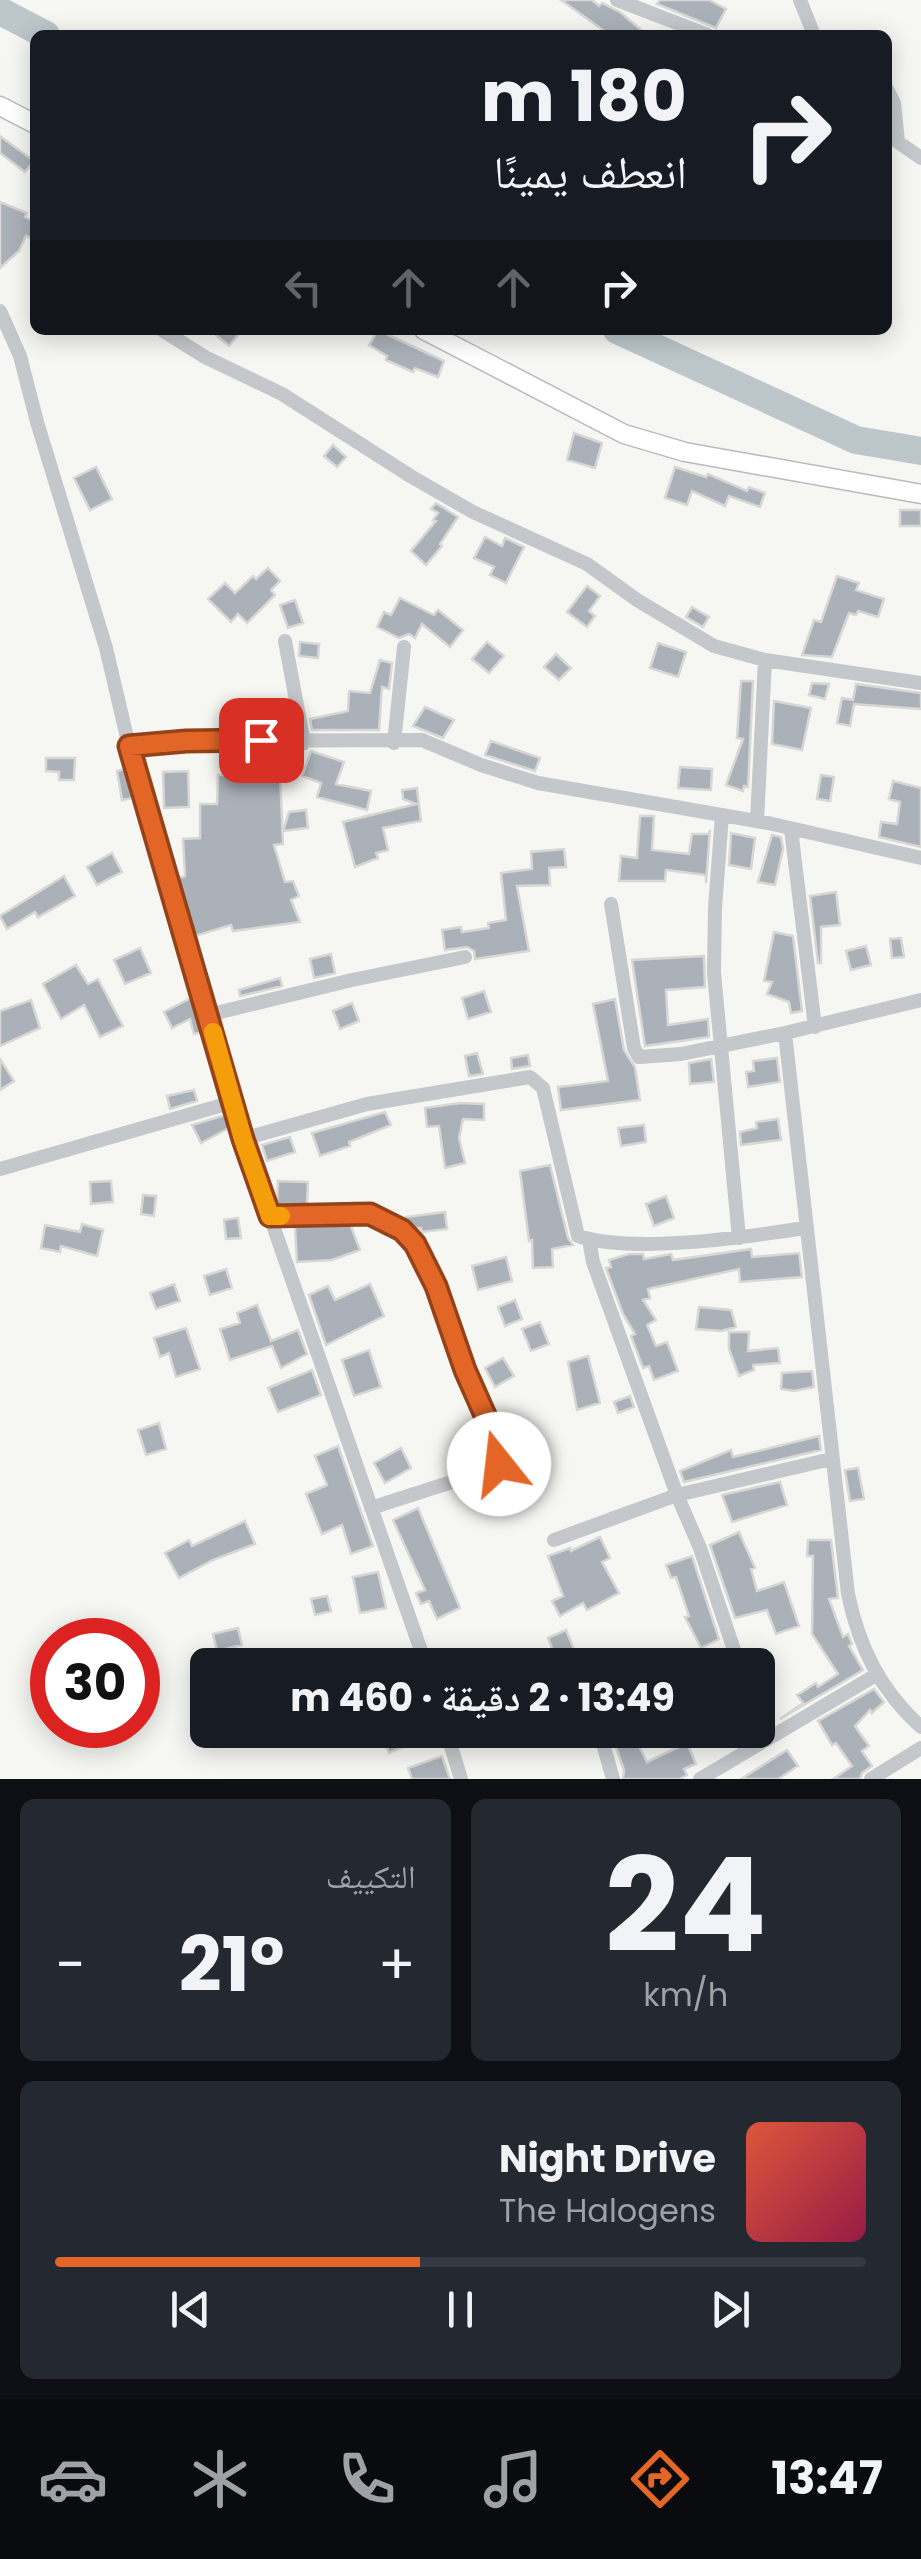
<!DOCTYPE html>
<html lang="ar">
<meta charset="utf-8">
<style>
:root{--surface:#171b24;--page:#242831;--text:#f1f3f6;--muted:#9ea1a6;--line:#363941;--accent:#e36627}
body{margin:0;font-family:Poppins,"Noto Naskh Arabic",sans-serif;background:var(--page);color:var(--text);direction:rtl;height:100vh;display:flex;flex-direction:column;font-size:38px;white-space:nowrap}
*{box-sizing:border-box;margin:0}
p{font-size:32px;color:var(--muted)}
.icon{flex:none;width:55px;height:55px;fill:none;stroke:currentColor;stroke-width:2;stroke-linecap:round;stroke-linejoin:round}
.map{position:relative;height:1779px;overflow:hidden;direction:ltr}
.sheet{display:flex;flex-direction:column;gap:20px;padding:20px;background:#0d0f14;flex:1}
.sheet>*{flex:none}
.top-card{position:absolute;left:30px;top:30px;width:862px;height:305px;border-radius:15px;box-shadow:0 5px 25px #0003;direction:rtl;background:#171b24;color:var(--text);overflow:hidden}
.speed{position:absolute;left:30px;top:1618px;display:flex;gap:20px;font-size:50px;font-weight:700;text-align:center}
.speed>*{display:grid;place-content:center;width:130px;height:130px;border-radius:50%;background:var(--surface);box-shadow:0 5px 25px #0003;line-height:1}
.speed .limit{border:15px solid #d22;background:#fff;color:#111}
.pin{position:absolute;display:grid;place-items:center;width:85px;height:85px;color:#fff;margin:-42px;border-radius:20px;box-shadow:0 5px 15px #0006}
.me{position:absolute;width:110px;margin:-55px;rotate:344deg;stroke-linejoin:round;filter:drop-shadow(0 0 8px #0008)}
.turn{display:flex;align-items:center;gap:35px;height:210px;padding:0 40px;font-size:45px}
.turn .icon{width:130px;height:130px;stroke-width:2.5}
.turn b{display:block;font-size:70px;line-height:85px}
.lanes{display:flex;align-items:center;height:95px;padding:0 40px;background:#0003;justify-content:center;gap:50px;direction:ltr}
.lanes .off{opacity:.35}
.big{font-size:75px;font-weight:700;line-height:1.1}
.sheet .tile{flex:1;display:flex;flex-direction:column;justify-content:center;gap:15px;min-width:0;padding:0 35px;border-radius:15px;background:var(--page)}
.sheet .dial{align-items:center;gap:0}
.dial b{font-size:130px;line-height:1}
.song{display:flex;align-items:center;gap:30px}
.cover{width:120px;height:120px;border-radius:15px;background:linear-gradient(135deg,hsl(10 70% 55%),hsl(340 70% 35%))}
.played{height:10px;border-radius:5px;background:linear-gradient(90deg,var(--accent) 45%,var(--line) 45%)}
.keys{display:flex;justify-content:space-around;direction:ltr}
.heat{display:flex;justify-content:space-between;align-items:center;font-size:55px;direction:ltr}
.sheet .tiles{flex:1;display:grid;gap:20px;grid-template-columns:1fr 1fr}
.tile:last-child{grid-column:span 2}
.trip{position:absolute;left:190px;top:1648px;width:585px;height:100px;border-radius:15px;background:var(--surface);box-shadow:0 5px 25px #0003;font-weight:700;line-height:100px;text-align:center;direction:rtl}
.tabs{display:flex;height:160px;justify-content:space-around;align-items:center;background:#090b0e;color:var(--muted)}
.tabs .icon{width:70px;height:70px}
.tabs .selected{color:var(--accent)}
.tabs b{font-size:45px;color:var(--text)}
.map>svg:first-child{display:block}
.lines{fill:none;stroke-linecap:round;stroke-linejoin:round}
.river{stroke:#bcc6cb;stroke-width:28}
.building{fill:#abb1b8;stroke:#d7d8d6;stroke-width:2.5}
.major-casing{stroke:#b7babf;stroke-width:21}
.minor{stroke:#c4c7cb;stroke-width:14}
.major{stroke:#fff;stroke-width:18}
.route-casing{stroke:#944219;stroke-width:25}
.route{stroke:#e36627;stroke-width:18}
.slow{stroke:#f59e0b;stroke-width:18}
</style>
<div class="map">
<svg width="921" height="1779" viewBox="0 0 921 1779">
<rect width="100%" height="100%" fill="#f6f6f3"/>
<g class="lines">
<!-- river -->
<path class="river" d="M0 11 46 35
M617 330 856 440 921 451"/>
</g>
<!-- building -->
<path class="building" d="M561 0H592L599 6 602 3 620 12 647 35H610Z
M660 0H709L726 9 716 28 657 4Z
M0 136 34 161 25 172 0 153Z
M0 202 27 213 25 217 35 222V240L26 236 19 251 0 268Z
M210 330H242L229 346Z
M378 330 444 361 438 377 415 368 413 372 386 360 387 356 369 345Z
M574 433 602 443 595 468 567 460Z
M333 445 346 457 337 467 324 456Z
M96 467 112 499 90 510 74 478Z
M675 467 706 477 708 474 747 491 749 487 765 493 760 507 729 496 725 506 692 491 687 505 665 498Z
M436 503 458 517 440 544 442 546 426 565 411 551 436 521 433 520 438 513 431 509Z
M900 510H921V526H900Z
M485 537 502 546 505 538 524 547 506 583 490 575 494 567 474 558Z
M268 568 280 581 271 590 275 595 247 623 238 614 231 622 208 599 225 583 235 593 253 576 256 579Z
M837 576 859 583 856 590 884 599 878 617 858 611 856 615 849 613 832 657 802 655 814 620 821 622Z
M587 586 600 596 589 611 595 616 587 627 567 612Z
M400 598 434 615 438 610 463 630 450 647 422 624 415 638 409 634 399 638 377 627 384 612 391 615Z
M295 600 303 623 288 628 280 605Z
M692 607 709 617 703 627 686 617Z
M300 642 319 644 318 658 299 656Z
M487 642 504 656 489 673 472 659Z
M658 643 686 652 678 677 650 668Z
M556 654 571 668 559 680 544 667Z
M380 660 392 663 389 689 382 687 379 730H312L310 719 348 711 349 691 370 693Z
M741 681H753L748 787 744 786 743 791 726 785 743 739 737 738Z
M812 683 829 684 825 699 809 695Z
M856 684 921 693V709L854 704 850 726 837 723 842 698 853 700Z
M774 701 811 708 802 750 772 744Z
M286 702 291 730H266V703Z
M425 707 454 720 443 738 413 726Z
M491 741 540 758 535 771 485 755Z
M248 751H279L283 844 274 845 285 882 293 881 299 896 291 900 300 922 233 931 231 925 195 936 178 878 185 876 183 839 200 838V804H217L218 775H235V758H248Z
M311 751 344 762 336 784 371 791 367 810 317 797 321 783 302 776Z
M46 758H75L74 780H59V772L46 771Z
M680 767 712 769 711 790 678 788Z
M125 769 133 798 122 800 117 771Z
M188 771 189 807 164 808 163 772Z
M821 775 834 777 830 801 817 799Z
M893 781 921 788V847L879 837 881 822 897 824 900 802 889 799Z
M417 788 421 821 383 828 388 850 376 853 378 858 355 867 343 822 416 804 403 799 402 790Z
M306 810 308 828 283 831 289 812Z
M640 816H654L652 850 689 854 692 834H709L710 830 706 883V875L666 870 665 881H619L621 856 637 858Z
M731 833 755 838 751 869 729 865Z
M772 835 781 837 783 849 775 885 758 882Z
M564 849 566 867 549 868 550 885 517 886 529 951 475 959 474 951 467 947 445 950 442 930 461 927 462 932 489 928 488 923 506 920 501 873 532 869 531 852Z
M112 853 122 872 97 885 87 867Z
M64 876 75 896 38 917 35 912 7 929 0 916Z
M836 892 840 925 821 927V963H818L810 896Z
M774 932 793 936 802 1011 791 1013 789 1002 767 994 772 982 764 981Z
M901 938 904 957 892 958 890 939Z
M866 946 871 965 851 970 846 951Z
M140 948 151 973 125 984 114 960Z
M331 954 335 973 314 978 310 959Z
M704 956 705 987 666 990 668 1025 708 1019 709 1037 645 1046 632 960Z
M76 965 88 984 98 979 123 1026 100 1037 84 1005 61 1019 43 984Z
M280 978 282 986 240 996 239 990Z
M484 991 491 1012 468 1019 462 998Z
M191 998 201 1032 194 1034 190 1019 172 1028 164 1012Z
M615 999 624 1050 635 1067 640 1100 561 1110 558 1087 608 1081 593 1004Z
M31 1000 40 1028 0 1046V1011Z
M352 1003 359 1021 340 1029 333 1011Z
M477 1053 483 1074 469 1076 465 1056Z
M528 1055 530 1066 512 1069 511 1058Z
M777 1058 780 1082 748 1087 746 1072 754 1071 753 1061Z
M0 1059 14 1081 0 1090Z
M711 1059 714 1082 690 1084 689 1063Z
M194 1090 197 1101 170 1109 167 1096Z
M460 1103 484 1104V1120L463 1119 459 1138 465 1163 445 1168 439 1126 427 1127 425 1108Z
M385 1112 391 1125 349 1142 350 1146 320 1156 312 1133Z
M225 1115 229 1128 201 1143 192 1125Z
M778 1119 781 1140 741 1145 740 1132 757 1128 756 1122Z
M644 1125 646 1142 621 1146 618 1128Z
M290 1137 295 1152 267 1161 262 1145Z
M550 1165 568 1238 573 1245 552 1249 553 1267 533 1268 532 1240 529 1241 520 1171Z
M111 1181 113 1202 91 1204 90 1182Z
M278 1181 308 1182 307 1204 277 1205Z
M143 1195 156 1196 154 1216 141 1214Z
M666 1196 674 1218 654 1226 646 1204Z
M445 1212 447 1229 422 1232 421 1228H414L407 1222 406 1217Z
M238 1218 241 1238 226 1239 224 1220Z
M82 1224 103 1230 97 1256 61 1246 60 1252 41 1248 45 1225 80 1232Z
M350 1224 360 1250 332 1260 297 1262 295 1226Z
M751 1249 752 1257 799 1253 802 1277 740 1282 739 1269 648 1289 650 1298 643 1300 656 1320 647 1325 656 1346 667 1342 678 1371 654 1380 649 1366 643 1368 631 1336 635 1334 623 1314 606 1268 611 1267 609 1260 629 1254H643L644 1259 671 1254 673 1260Z
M506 1257 512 1281 478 1290 472 1266Z
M226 1269 232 1288 210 1295 204 1276Z
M174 1284 180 1301 156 1309 150 1293Z
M370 1284 384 1316 326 1345 309 1295 328 1286 335 1300Z
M515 1300 522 1319 505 1326 498 1307Z
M257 1305 271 1341 298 1330 307 1354 281 1368 272 1346 230 1360 220 1329 240 1323 237 1313Z
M699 1307 731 1310 736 1327 721 1331 696 1329Z
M540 1322 549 1344 531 1351 522 1329Z
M186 1328 200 1369 176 1377 169 1353 160 1357 154 1338Z
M729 1332H749L748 1351 778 1348 780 1363 753 1365 754 1370 739 1376 729 1349Z
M369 1350 381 1387 354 1396 342 1360Z
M588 1356 600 1403 577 1410 568 1362Z
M503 1358 514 1376 495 1387 485 1368Z
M312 1370 321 1395 278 1412 268 1388Z
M812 1371 814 1387 794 1391 781 1389 782 1373Z
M630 1396 634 1407 618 1413 614 1402Z
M159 1423 166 1449 146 1455 138 1430Z
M819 1436 821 1450 684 1482 680 1471 731 1450 733 1457Z
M338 1446 373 1546 351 1554 342 1525 322 1534 306 1494 327 1485 315 1456Z
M401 1448 411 1468 385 1483 374 1463Z
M858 1468 864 1499 850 1501 845 1470Z
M780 1482 787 1505 732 1522 722 1495Z
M418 1508 460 1608 437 1619 429 1601 421 1604 416 1593 425 1590 393 1520Z
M245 1521 255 1544 213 1560 179 1578 165 1553 189 1540 192 1546Z
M739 1532 755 1568 751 1569 757 1591 784 1582 799 1626 776 1634 767 1610 735 1618 710 1545Z
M600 1537 610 1558 602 1562 619 1593 587 1610 583 1603 560 1616 552 1601 563 1596 548 1556 570 1548 571 1551Z
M808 1540H831L838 1598 829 1599 843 1637 848 1634 852 1644 849 1646 863 1670 780 1719 803 1703 797 1695 816 1683 818 1687 838 1674 812 1634 813 1556H807Z
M692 1556 719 1639 701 1648 685 1617 689 1616 676 1577 671 1578 666 1565Z
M378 1572 386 1608 360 1613 353 1577Z
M327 1596 331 1611 315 1615 311 1599Z
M238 1628 242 1645 217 1651 213 1634Z
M566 1630 575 1652 557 1660 548 1638Z
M874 1689 884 1702 872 1713 870 1710 855 1726 869 1746 862 1751 872 1766 862 1773 860 1779H833L852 1766 836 1743 832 1745 818 1721Z
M404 1730 408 1745 389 1753 383 1737Z
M610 1730H631L647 1762 687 1743 696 1764 684 1769 687 1775 680 1779H623L624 1770Z
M787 1750 798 1766 778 1779H741Z
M442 1756 450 1779H412L408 1768Z"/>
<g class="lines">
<defs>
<path id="major" d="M0 106 35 124
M424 330 624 434 685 452 921 494"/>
</defs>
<!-- major casing -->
<use href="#major" class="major-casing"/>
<!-- minor -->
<path class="minor" d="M617 0 708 35
M800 0 814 35
M888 91 894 103 898 142 921 158
M0 311 20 356 37 422 106 648 129 746 243 1139 426 1665
M162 330 205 357 282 394 412 477 473 512 587 564 637 600 714 646 765 660 921 683
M285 641 304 743
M394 743 404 647
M129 746 186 741 422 740 481 765 538 783 768 823 921 858
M722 815 715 908 714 973 739 1238
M757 821 765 660
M791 829 815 1027
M611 904 634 1048 639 1057 681 1054 785 1033
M921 1000 785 1033 848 1594C859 1647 880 1690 921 1727
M208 1015 352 980 465 957
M243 1139 367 1104 530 1077 543 1088 578 1236C634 1254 746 1237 805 1228
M0 1169 233 1102
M270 1216 370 1213 402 1231 415 1244 436 1286 500 1461 495 1468 371 1508
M589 1239 593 1262 677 1495 700 1548 739 1665
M554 1540 677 1495 831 1459
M758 1715 767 1740
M446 1730 461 1779
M599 1730 613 1779
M700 1779 876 1675
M871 1779 921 1748"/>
<!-- major -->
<use href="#major" class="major"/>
</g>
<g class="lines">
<defs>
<path id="route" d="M261 740 186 741 129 746 243 1139 270 1216 370 1214 402 1230 415 1244 436 1286 465 1370 489 1424 499 1464"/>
</defs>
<!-- route casing -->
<use href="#route" class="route-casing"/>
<!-- route -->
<use href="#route" class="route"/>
<!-- slow -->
<path class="slow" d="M213 1032 243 1139 270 1216H281"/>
</g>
</svg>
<div class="speed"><div class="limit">30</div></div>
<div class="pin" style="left:261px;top:740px;background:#d93025"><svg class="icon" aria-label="arrive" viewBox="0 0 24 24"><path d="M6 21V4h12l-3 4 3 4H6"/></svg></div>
<svg class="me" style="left:499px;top:1464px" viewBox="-20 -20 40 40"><circle r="19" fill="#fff"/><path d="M0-13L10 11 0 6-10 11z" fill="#e36627"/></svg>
<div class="trip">13:49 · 2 دقيقة · 460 m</div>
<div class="top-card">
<div class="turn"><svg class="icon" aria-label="right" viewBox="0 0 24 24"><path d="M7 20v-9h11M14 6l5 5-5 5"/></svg><div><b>180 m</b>انعطف يمينًا</div></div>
<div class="lanes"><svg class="icon off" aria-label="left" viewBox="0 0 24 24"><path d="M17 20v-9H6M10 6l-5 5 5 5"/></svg><svg class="icon off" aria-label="ahead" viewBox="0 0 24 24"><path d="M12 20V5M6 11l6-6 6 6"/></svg><svg class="icon off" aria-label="ahead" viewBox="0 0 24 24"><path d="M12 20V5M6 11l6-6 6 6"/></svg><svg class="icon" aria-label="right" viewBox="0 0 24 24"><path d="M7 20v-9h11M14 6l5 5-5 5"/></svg></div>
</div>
</div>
<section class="sheet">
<div class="tiles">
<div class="tile dial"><b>24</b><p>km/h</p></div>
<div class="tile"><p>التكييف</p>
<div class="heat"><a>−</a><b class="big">21°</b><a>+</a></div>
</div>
<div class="tile">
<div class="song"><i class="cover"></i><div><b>Night Drive</b><p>The Halogens</p></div></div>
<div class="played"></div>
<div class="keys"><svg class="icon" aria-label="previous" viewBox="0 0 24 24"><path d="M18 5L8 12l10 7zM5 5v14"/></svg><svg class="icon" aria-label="pause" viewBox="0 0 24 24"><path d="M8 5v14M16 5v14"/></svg><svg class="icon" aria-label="next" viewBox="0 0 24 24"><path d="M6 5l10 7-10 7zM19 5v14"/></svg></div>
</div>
</div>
</section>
<nav class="tabs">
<b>13:47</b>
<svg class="icon selected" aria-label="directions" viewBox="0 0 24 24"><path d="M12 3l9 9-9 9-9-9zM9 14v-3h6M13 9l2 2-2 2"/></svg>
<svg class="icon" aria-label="music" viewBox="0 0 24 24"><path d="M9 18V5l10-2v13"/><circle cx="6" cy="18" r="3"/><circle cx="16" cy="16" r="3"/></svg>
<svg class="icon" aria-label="phone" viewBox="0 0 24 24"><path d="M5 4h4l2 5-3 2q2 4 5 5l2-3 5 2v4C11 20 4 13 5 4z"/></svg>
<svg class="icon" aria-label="climate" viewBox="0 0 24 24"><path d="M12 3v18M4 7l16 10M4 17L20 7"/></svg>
<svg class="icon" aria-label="car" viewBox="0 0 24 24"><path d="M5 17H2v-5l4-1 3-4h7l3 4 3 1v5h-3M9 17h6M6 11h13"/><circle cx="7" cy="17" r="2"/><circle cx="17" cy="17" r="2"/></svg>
</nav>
